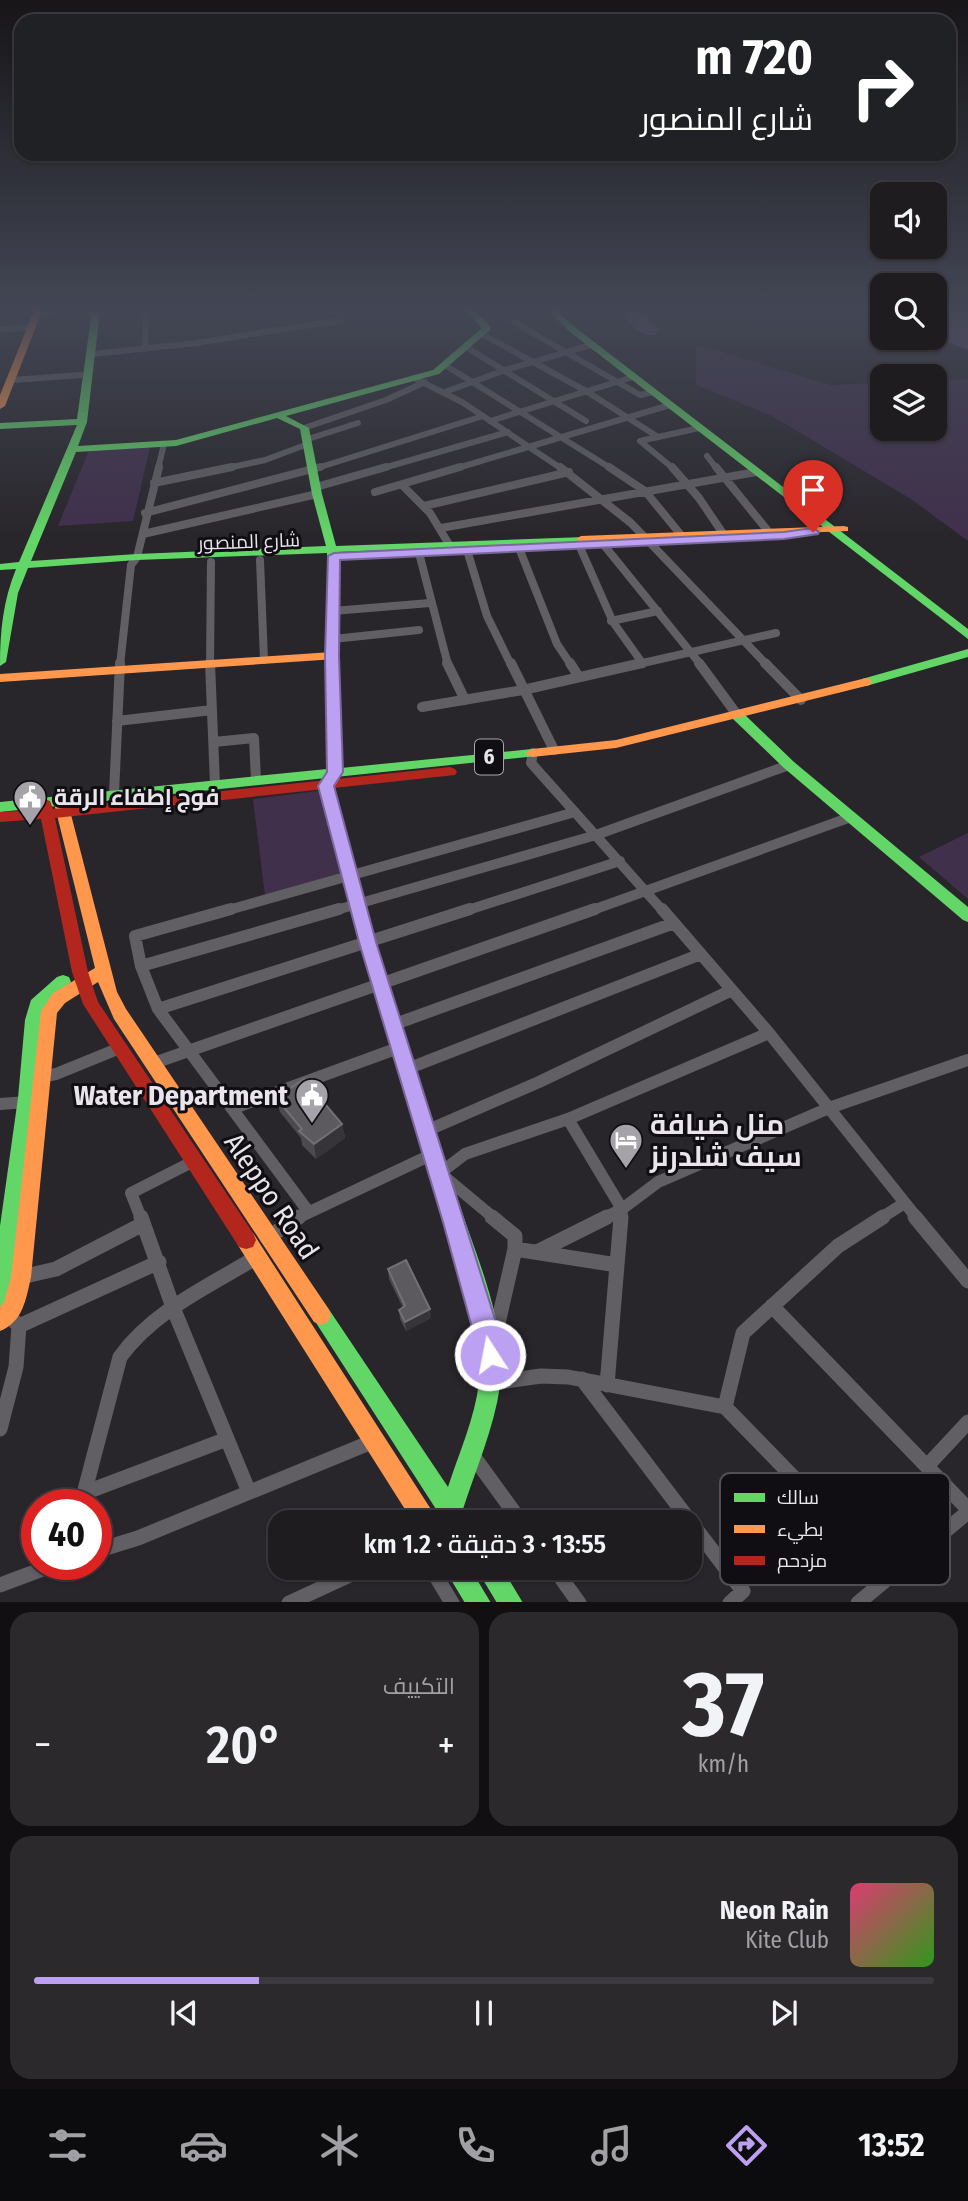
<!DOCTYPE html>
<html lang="ar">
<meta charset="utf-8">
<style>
:root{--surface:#1f1c20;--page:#2c292d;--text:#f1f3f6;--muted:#a1a1a5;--line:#3c3a3e;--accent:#bca0f2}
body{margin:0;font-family:"Fira Sans Condensed",Cairo,sans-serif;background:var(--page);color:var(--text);direction:rtl;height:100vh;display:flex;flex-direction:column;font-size:26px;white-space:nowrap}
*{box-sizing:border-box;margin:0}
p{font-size:23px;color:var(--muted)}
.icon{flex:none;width:38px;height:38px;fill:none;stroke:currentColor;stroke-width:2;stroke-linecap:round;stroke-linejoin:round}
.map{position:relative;height:1602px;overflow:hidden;direction:ltr}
.sheet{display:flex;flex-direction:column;gap:10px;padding:10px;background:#110f12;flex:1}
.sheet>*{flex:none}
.hud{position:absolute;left:14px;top:14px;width:942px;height:147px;border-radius:21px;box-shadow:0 2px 5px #0004,0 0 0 2px var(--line);direction:rtl;background:#202124;color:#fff;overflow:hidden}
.tools{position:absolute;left:870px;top:182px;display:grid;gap:14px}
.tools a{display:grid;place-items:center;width:77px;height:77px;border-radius:14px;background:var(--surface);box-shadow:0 2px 5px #0004,0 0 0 2px var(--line);font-size:35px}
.speed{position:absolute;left:21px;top:1489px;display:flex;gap:14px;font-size:35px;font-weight:700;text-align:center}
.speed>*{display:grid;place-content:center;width:91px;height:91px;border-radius:50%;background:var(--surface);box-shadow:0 2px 5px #0004,0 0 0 2px var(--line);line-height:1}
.speed .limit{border:10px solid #d22;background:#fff;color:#111}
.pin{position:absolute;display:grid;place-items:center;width:60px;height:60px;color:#fff;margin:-72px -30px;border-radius:50% 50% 50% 0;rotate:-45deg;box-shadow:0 0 7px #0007}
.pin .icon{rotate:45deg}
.me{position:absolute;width:77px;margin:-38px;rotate:349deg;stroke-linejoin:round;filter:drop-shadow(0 0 5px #0008)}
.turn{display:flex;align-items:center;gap:24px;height:147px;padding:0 28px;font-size:32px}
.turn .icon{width:91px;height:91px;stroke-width:2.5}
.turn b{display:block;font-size:49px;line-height:60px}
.big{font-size:52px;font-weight:600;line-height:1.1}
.sheet .widget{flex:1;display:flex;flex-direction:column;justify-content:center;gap:10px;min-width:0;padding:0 24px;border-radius:21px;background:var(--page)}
.sheet .dial{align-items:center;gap:0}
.dial b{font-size:91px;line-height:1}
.song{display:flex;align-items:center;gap:21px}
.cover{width:84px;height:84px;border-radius:10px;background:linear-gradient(135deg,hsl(340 70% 55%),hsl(110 70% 35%))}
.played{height:7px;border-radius:4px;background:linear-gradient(90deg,var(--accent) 25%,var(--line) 25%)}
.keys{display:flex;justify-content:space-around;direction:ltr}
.heat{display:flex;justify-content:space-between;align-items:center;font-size:38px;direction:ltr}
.sheet .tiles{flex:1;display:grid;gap:10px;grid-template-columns:1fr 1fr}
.widget:last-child{grid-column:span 2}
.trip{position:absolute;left:268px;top:1510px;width:434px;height:70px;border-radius:21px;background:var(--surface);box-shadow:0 2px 5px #0004,0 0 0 2px var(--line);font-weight:600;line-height:70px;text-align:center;direction:rtl}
.dock{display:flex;height:112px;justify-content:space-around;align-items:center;background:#0c0b0d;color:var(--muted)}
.dock .icon{width:49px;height:49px}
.dock .on{color:var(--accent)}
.dock b{font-size:32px;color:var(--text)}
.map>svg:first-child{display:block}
.green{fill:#40304c}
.water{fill:#6a4b7d}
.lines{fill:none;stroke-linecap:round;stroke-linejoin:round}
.street-far4{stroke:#615f63;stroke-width:6}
.street-far3{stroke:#615f63;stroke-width:8}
.street-far2{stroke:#615f63;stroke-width:10}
.street-far1{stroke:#615f63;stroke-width:12}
.street{stroke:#615f63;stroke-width:15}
.fast{fill:#63d668;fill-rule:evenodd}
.slow{fill:#ff974d;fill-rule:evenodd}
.jam{fill:#b3261e;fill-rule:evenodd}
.wall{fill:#4c4a4e}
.shaded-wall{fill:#373439}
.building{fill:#5d5a5f;stroke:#737075;stroke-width:2}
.route{fill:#bca0f2;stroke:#7a689d;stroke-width:2}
.labels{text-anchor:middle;stroke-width:6;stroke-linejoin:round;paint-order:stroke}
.far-street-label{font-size:19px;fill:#eae5ed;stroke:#110e13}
.shield{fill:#110e13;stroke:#a9a4ac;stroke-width:2}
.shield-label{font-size:21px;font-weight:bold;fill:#eae5ed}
.poi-label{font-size:23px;font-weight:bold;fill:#eae5ed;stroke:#110e13;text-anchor:start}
.near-poi-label{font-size:28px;font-weight:bold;fill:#eae5ed;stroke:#110e13;text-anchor:end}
.near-street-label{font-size:28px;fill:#eae5ed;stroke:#110e13}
.key{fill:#110e13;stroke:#524e54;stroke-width:2}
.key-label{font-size:19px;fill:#eae5ed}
</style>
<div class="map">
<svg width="968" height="1603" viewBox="0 0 968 1603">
<rect width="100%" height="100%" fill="#29262b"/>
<!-- green -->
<path class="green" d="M696 344 830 385 882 383V429H934L935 380 968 379V541L911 499 772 416 696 385Z
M150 447 133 521 58 526 89 450Z
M318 791 340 873 265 895 253 799Z
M968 833V899L919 857Z"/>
<!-- water -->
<path class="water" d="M622 311H642L659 331 654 335C639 336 629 324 622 311Z
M935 311H968V350L935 337Z"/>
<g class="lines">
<!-- street-far4 -->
<path class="street-far4" d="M37 312 52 311
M514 322 640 395 653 392
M0 329 33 328
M482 334 586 391 658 437
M466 347 586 421
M145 349 146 311
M92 354 196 343 342 320 340 311
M445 365 612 469
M414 378 462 402 562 469
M12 380 81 375
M445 392 505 370 591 345
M490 421 633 377
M304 428 386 400 425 382
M308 439 358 423
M707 456 717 469
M158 469 164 444
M223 469 265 460 308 444
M314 469 483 416
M380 469 508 432
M454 469 670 405
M674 469 640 441 699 428"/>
<!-- street-far3 -->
<path class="street-far3" d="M560 467 631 523 767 665
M609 467 645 491 681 535
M672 467 699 498 726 538
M716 467 768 531
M154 483 232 467
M402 485 430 513 453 551
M316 487 386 467
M375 492 460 467
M424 506 569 472
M145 513 320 467
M441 528 756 472
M143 534 317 494
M603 544 701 665
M579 545 613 622 643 664
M519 548 557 644 571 665
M467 550 487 616 511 665
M419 553 448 665
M260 560 264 660
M333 611 430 603
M611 621 658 611
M333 639 419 630
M120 665 131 565 137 557 159 467
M210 665 211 562
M634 665 776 633"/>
<!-- street-far2 -->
<path class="street-far2" d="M210 663 215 784
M447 663 465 700
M511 663 554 750
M570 663 579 677
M699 663 738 716
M765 663 801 700
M422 707 523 690 642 663
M117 721 212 710
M214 742 254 738 256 780
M533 753 531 763 663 911
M114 794 120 663
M225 911 575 812
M333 911 596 835 789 765
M465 911 620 861
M590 911 851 817"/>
<!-- street-far1 -->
<path class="street-far1" d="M231 909 135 936 141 966 158 1009 308 1211
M662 909 769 1033 917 1218
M141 966 339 909
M158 1009 470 909
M395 1024 674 923
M154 1063 595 909
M407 1069 701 954
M40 1077 56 1074 120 1048
M0 1104 27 1102
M234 1108 401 1047
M568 1119 622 1209 604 1218
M426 1131 539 1082 732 990
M141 1218 131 1193 194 1161
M297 1218 433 1154
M494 1218 440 1173 465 1154 568 1119 769 1033
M621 1218 622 1209 658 1182 829 1108 968 1060
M881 1218 903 1204"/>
<!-- street -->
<path class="street" d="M141 1217 174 1310 249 1492
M492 1217 515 1236V1249L493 1345
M915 1217 968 1281
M267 1238 299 1217
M515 1249 617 1265
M539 1251 607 1217
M21 1277 56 1269 143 1224
M772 1306 968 1509
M19 1326 159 1262
M582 1379 743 1591 730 1603
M491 1383 541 1376 568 1377 725 1407 743 1333 838 1246 883 1217
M607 1385 621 1217
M725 1407 834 1519
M0 1429 16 1367 19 1326 14 1321
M471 1453 521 1522
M927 1466 968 1422
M84 1493 227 1439
M81 1505 120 1357C153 1311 209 1286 257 1257
M96 1551 138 1538 374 1441
M431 1568 452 1603
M554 1568 579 1603
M0 1585 56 1564
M289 1603 365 1568
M858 1603 968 1512"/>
<!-- fast -->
<path class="fast" d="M92 311H100L87 422 78 446 176 440 433 370 482 328 466 311H474L490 326V330L439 374 286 416 309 428 322 494 336 546 585 537V541L581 542 338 552 341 768 532 749 539 753 537 756 0 812V802L327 769V553L137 560 28 568 18 593 6 662 0 666C0 631 3 601 16 569L0 570V564L19 562 77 425 0 429V423L77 419ZM277 418 300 429 312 494 326 546 137 554 31 561 76 452 176 446Z
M549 311H557L576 328 968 629V639L570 332Z
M968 649V657L866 686 860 682 862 679Z
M738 712 743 713 794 762 968 907V922L963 920 784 768 733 719 732 716 733 713Z
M63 975 69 977 71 982 44 1008 41 1020 36 1098 10 1297 7 1304 0 1307V1226L18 1098 25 1020 31 1000 57 977Z
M449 1194 456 1197 459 1203C476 1256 509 1329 500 1386 494 1428 476 1469 463 1509L469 1522H445L443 1520 311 1315 314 1308 321 1305 328 1308 448 1487C459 1453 475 1418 479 1382 486 1325 456 1257 439 1203L442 1197Z
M444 1568H470L491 1603H465Z
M476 1568H502L523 1603H497Z"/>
<!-- slow -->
<path class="slow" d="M34 311H42L5 406 0 409V395Z
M844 526 848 527V531L581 542 576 539 581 536Z
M332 652 336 653 338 656 336 659 0 682V674Z
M866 678 870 679 872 682 870 685 616 748 532 757 525 753 532 749 616 740Z
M334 769 341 774 333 786 376 942 459 1203 456 1209 449 1212 442 1209 439 1203 360 942 319 786 329 771Z
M61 798 68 803 117 992 126 1009 328 1308 331 1315 328 1322 321 1325 314 1322 114 1019 98 982 65 1003 57 1013 31 1277C26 1299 23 1322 0 1331V1307L4 1302 11 1277 41 1011 53 993 95 968 54 803Z
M246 1231 253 1233 434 1514 437 1522H413L239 1247 236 1240 239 1233Z"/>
<!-- jam -->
<path class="jam" d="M450 767 455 769 457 772 455 775 55 818 88 972 98 1002 253 1233 256 1240 253 1247 246 1249 239 1247 83 1004 72 972 41 819 0 822V812L39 810 38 804 45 799 50 801 53 809 63 808Z"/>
</g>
<!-- wall -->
<path class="wall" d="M276 1098 342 1124 345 1138 316 1159 302 1145 301 1138 280 1112Z
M388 1269 431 1318 406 1331 400 1319 399 1310 403 1308 389 1279Z"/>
<!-- shaded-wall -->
<path class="shaded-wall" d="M342 1124 345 1138 316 1159 314 1144Z
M430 1309 431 1318 406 1331 405 1322Z"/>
<!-- building -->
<path class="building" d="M304 1079 342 1124 314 1144 299 1131 302 1129 276 1098Z
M406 1260 430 1309 405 1322 399 1310 405 1306 388 1269Z"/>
<!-- sky -->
<linearGradient id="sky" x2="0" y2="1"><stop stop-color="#171518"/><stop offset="0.58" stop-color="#434755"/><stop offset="1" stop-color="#434755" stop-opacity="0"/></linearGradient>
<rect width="968" height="535" fill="url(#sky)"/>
<!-- route -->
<path class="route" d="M813 528 819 532 818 534 784 539 340 560 339 656 343 772 334 786 376 942 495 1319 502 1355 499 1364 490 1367 482 1364 443 1222 359 942 318 786 327 772 325 656 328 556 334 553 784 532Z"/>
<!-- icons -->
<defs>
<symbol id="civic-pin" viewBox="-11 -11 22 30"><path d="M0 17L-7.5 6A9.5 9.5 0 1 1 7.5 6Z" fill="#a6a2a9" stroke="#110e13"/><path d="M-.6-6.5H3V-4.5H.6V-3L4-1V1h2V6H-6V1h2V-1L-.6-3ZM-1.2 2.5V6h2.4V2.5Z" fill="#fff"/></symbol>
<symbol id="hotel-pin" viewBox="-11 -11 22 30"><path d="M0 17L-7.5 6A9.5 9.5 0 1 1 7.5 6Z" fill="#a6a2a9" stroke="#110e13"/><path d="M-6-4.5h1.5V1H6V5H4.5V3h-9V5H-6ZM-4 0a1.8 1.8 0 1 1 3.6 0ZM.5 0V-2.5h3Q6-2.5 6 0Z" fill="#fff"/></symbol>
</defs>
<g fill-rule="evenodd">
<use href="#civic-pin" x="11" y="778" width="38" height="52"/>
<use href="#civic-pin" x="293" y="1076" width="38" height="52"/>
<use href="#hotel-pin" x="607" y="1121" width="38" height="52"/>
</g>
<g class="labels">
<!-- far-street labels -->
<g class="far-street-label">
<text transform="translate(249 541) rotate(-2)" y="7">شارع المنصور</text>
</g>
<!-- shield labels -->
<rect class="shield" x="475" y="739.5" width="28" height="35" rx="5"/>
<g class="shield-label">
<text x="489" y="764">6</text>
</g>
<!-- poi labels -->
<g class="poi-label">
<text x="54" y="805">فوج إطفاء الرقة</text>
</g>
<!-- near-poi labels -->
<g class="near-poi-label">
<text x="288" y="1105">Water Department</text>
<text x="650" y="1134" text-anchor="start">منل ضيافة<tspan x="650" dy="32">سيف شلدرنز</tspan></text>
</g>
<!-- near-street labels -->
<g class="near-street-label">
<text transform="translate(272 1196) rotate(56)" y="10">Aleppo Road</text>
</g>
</g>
<!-- legend -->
<rect x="720" y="1473" width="230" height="112" rx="10" class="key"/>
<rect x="734" y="1493" width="31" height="9" fill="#63d668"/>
<rect x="734" y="1525" width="31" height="8" fill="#ff974d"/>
<rect x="734" y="1556" width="31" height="9" fill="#b3261e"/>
<g class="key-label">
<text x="777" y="1504">سالك</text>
<text x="777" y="1536">بطيء</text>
<text x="777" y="1567">مزدحم</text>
</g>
</svg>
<div class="tools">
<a><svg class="icon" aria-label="sound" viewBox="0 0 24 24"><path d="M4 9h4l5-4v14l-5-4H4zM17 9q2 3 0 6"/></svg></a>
<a><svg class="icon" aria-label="search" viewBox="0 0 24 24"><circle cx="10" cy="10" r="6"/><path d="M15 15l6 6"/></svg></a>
<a><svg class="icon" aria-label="layers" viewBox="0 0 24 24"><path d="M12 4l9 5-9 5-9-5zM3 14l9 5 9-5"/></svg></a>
</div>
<div class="speed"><div class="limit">40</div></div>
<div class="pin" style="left:813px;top:532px;background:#d93025"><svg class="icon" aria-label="arrive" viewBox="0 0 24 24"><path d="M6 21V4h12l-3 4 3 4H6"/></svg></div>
<svg class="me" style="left:490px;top:1355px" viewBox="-20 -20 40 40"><circle r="17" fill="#bca0f2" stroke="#fff" stroke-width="3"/><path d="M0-11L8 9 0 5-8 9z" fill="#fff"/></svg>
<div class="trip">13:55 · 3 دقيقة · 1.2 km</div>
<div class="hud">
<div class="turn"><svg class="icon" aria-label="right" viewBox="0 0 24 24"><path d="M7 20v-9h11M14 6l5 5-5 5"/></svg><div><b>720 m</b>شارع المنصور</div></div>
</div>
</div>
<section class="sheet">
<div class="tiles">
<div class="widget dial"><b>37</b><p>km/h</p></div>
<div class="widget"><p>التكييف</p>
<div class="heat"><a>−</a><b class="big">20°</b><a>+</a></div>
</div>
<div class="widget">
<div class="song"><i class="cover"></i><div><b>Neon Rain</b><p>Kite Club</p></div></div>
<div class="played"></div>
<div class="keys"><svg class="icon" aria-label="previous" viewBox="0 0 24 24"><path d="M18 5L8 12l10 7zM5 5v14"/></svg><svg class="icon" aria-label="pause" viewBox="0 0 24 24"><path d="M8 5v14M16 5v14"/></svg><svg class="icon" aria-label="next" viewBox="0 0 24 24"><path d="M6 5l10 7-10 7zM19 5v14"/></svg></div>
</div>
</div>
</section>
<nav class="dock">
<b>13:52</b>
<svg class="icon on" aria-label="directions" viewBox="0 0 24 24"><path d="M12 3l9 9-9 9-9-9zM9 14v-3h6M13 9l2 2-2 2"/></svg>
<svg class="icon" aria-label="music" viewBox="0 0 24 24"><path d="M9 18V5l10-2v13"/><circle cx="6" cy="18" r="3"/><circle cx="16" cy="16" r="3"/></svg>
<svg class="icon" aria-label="phone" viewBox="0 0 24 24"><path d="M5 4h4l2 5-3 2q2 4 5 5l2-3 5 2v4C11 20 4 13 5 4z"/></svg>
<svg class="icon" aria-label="climate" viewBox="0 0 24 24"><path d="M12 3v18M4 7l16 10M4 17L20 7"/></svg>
<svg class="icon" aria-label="car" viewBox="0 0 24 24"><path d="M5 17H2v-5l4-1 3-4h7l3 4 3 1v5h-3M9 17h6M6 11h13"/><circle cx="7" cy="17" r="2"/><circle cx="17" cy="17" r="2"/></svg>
<svg class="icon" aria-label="filters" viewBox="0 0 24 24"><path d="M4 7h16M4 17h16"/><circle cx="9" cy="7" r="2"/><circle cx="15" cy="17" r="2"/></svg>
</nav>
